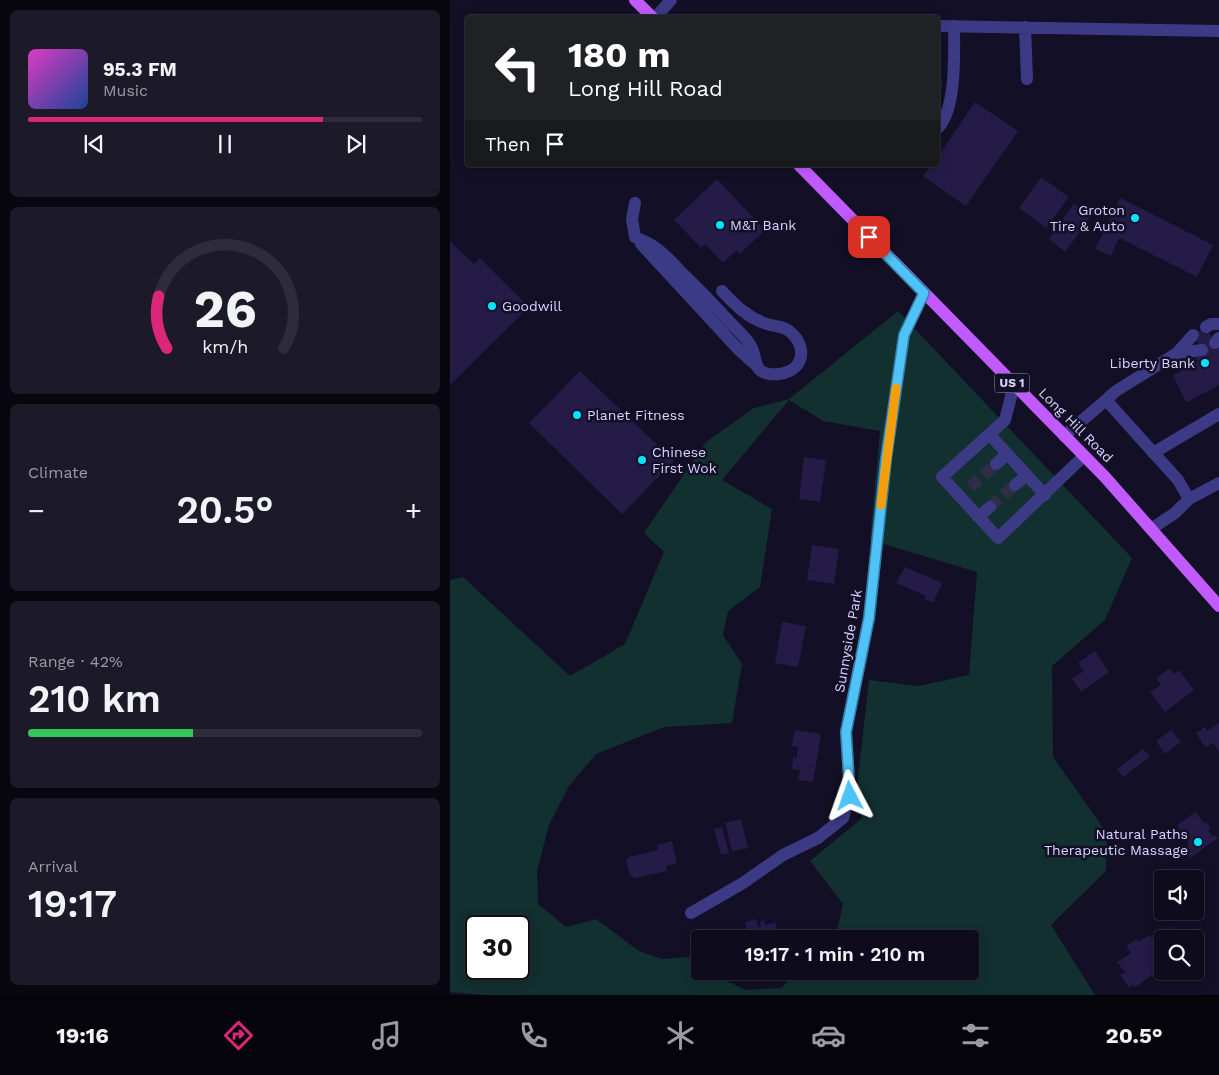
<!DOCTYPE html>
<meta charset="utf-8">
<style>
:root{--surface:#0e0b1c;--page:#1c1929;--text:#f1f3f6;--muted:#9b9ba3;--line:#2e2b3b;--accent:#db2777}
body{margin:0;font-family:"Work Sans",sans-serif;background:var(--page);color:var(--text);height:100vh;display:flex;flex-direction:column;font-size:19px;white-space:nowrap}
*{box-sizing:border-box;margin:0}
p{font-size:16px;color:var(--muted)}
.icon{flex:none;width:28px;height:28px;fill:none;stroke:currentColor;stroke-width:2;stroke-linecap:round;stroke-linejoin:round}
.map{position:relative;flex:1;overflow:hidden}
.details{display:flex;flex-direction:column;gap:10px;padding:10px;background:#08060f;width:450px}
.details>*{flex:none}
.banner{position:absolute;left:15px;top:15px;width:475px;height:152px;border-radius:5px;box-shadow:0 2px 12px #0003,0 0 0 1px var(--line);background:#202124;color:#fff;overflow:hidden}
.fabs{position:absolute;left:704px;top:870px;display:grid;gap:10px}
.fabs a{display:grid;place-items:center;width:50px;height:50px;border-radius:5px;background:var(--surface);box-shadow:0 2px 12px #0003,0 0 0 1px var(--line);font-size:25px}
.speed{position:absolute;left:15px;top:915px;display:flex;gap:10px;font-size:25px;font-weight:700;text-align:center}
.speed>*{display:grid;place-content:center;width:65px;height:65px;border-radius:50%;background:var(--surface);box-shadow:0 2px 12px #0003,0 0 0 1px var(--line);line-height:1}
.speed .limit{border:2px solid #111;border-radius:8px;background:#fff;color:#111}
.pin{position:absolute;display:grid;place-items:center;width:42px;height:42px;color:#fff;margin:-21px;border-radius:10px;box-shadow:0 2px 8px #0006}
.me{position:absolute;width:55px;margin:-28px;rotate:356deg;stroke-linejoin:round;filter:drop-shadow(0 0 4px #0008)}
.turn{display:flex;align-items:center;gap:18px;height:105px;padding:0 20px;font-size:22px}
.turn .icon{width:65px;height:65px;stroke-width:2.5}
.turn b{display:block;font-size:35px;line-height:42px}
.then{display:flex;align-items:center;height:48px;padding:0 20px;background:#0003;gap:10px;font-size:19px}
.big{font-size:38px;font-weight:600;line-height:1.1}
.details .card{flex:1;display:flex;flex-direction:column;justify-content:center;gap:8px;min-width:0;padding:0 18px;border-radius:8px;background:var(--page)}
.details .dial{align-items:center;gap:0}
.dial svg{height:130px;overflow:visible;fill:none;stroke:var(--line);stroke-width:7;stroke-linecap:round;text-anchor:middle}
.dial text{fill:var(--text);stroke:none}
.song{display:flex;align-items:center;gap:15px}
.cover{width:60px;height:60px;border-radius:8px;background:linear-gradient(135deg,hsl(310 70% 55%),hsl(220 70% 35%))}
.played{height:5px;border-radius:2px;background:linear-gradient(90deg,var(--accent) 75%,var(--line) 75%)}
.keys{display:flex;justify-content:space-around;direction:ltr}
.heat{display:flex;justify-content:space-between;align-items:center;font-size:28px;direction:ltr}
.charge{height:8px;border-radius:4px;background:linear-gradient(90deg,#34c759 42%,var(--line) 0)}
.trip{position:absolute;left:241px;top:930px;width:288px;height:50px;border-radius:5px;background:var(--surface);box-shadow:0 2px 12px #0003,0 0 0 1px var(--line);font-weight:600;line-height:50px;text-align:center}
.menu{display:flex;height:80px;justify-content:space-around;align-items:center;background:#06040b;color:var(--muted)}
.menu .icon{width:35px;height:35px}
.menu .current{color:var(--accent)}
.menu b{font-size:22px;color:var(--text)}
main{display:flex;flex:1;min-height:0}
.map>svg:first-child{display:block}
.green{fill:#12302f;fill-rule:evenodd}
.building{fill:#241b47}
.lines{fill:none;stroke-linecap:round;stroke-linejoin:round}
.minor-tunnel{stroke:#312d47;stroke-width:12;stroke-dasharray:12 6;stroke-linecap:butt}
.minor{stroke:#3d3a85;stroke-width:12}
.major{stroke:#c25bff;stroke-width:12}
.route-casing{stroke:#337fa1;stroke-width:12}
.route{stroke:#4fc3f7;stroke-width:9}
.slow{stroke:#f59e0b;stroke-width:9}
.poi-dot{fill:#00e5ff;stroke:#130f26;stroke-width:2}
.labels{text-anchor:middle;stroke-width:5;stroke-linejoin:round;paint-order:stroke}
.shield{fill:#130f26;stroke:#9e99be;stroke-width:1}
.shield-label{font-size:12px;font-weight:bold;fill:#d9d4ff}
.poi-label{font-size:14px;fill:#d9d4ff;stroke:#130f26;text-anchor:start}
.street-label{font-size:14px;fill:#d9d4ff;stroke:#130f26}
</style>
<main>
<section class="details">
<div class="card">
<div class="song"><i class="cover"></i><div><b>95.3 FM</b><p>Music</p></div></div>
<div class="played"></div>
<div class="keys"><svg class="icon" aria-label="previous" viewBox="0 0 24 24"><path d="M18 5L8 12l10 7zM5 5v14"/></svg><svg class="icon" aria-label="pause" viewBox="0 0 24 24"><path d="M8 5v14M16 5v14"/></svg><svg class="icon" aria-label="next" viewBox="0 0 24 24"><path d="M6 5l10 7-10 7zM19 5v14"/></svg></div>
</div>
<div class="card dial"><svg viewBox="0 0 100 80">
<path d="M14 69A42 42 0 1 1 86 69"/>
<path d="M14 69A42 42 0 0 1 9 37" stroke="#db2777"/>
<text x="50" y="56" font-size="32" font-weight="700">26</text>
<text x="50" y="72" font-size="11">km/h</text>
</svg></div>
<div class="card"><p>Climate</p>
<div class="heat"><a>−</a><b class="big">20.5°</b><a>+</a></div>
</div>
<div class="card"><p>Range · 42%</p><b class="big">210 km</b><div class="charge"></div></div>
<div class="card"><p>Arrival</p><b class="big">19:17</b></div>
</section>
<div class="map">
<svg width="769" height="995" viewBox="0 0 769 995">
<rect width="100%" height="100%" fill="#130f26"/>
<!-- green -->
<path class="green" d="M448 311 682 558 655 620 602 666 603 757 657 833 656 871 601 925 645 995H37L0 992V580L13 577 120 676 175 644 214 552 194 533 256 442 304 408 339 399ZM339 400 373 421 430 431 420 540 527 572 519 675 469 686 419 680 407 786 412 818 360 861 393 904 385 939H520V971H349L331 988 296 990 272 979 267 971H250V956L212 959 189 951 146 919 116 927 88 904 87 871 99 825 119 786 146 754 214 727 282 723 292 664 273 635 278 611 310 587 322 509 272 480ZM26 926H69V969H26Z"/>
<!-- building -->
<path class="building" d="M488 81 493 82 488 99Z
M525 102 568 131 516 206 473 176 481 165H488V156Z
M591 177 619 197 596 228 569 208Z
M267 179 315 230 290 254 287 250 273 263 255 244 251 248 224 220Z
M670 198 763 245 747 277 669 238 661 256 645 249Z
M624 204 641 217 615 252 599 239Z
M0 241 24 264 30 258 79 307 0 385Z
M756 327 769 349V385L754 394 753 393 738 402 735 401 723 375 742 365 741 361 754 353 743 335Z
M130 371 224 461 172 514 79 423Z
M354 457 376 460 370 502 349 499Z
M362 545 389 549 384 584 357 580Z
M455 567 492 583 483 603 474 599 476 596 446 583Z
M332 622 356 626 348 667 325 663Z
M645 651 659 672 631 692 622 679 634 671 628 663Z
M720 668 724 674 729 670 744 690 715 712 700 692 711 685 706 678Z
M769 723V752L763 743 755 747 746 733 755 727 757 731Z
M345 730 371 734 363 782 348 780 350 770 342 769 343 757 347 758 348 747 342 746Z
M721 730 731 742 715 754 706 741Z
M693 749 700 757 673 777 667 769Z
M746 812 754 823 756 822 761 828 758 830 763 837 765 835 768 838 740 858 733 848 739 844 727 825Z
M291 819 298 848 282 851 275 823Z
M272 827 279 853 271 855 264 829Z
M222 841 227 863 216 866 217 871 185 878 180 875 176 860 179 857 208 850 207 845Z
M306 919 308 926 311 927 310 922 314 920 316 925 325 922 330 939H289L287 933 297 930 295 922Z
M719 927 727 939H712V971H723L714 978 709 971 685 987 683 984 679 988 670 975 675 972 667 962 681 953 676 946 686 939 688 942 700 935 702 938Z"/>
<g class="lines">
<!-- minor-tunnel -->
<path class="minor-tunnel" d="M520 487 546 464
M540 507 565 485"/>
<!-- minor -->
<path class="minor" d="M205 18 221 0
M488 26 769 31
M575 27 577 79
M488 128C507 107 504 53 504 26
M185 203 182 219 185 237C191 240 197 242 203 246 214 253 224 264 233 274 248 288 262 303 276 318 284 327 295 336 301 346 305 353 305 363 308 368 312 374 323 375 329 374 355 371 358 345 339 331 332 325 324 327 317 324 298 318 285 305 272 291
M191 244 288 349 308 367
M756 327 761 324H769
M765 343 769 338
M727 353 752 350
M564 385 555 420 492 477 548 538 634 456
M656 400 666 391 727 353 743 335
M540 435 595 495
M614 436 656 400 728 480 739 499 725 513 701 529
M703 453 769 414
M546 464 557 454
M565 485 577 475
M739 499 769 483
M528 517 540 507
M241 913 293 883 333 855 368 838 393 818 400 796 396 731 419 618 436 459 454 335 474 293"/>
<!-- major -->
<path class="major" d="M185 0 203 18
M349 165 655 477 769 606"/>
</g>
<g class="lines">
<defs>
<path id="route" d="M400 796 396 732 419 618 436 459 454 335 474 293 419 237"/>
</defs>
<!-- route casing -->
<use href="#route" class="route-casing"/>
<!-- route -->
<use href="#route" class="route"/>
<!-- slow -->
<path class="slow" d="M431 505 446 388"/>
</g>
<!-- markers -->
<g class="poi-dot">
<circle cx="685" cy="218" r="5"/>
<circle cx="270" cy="225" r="5"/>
<circle cx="42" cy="306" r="5"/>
<circle cx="755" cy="363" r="5"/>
<circle cx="127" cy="415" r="5"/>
<circle cx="192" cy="460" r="5"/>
<circle cx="748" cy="842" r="5"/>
</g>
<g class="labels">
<!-- shield labels -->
<rect class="shield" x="544.5" y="373.5" width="35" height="19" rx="4"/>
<g class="shield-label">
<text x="562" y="387">US 1</text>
</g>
<!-- poi labels -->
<g class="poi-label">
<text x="675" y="215" text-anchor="end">Groton<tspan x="675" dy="16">Tire &amp; Auto</tspan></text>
<text x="280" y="230">M&amp;T Bank</text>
<text x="52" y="311">Goodwill</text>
<text x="745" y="368" text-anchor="end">Liberty Bank</text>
<text x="137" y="420">Planet Fitness</text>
<text x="202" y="457">Chinese<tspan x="202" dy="16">First Wok</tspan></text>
<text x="738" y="839" text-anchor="end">Natural Paths<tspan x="738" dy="16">Therapeutic Massage</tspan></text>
</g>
<!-- street labels -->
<g class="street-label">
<text transform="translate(626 425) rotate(45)" y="5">Long Hill Road</text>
<text transform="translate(398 641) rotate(-80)" y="5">Sunnyside Park</text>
</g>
</g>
</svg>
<div class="fabs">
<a><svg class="icon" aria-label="sound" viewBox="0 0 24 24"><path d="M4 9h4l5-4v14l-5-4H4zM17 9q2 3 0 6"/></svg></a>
<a><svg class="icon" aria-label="search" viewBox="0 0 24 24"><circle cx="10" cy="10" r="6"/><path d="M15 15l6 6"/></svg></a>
</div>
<div class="speed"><div class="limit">30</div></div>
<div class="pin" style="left:419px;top:237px;background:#d93025"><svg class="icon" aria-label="arrive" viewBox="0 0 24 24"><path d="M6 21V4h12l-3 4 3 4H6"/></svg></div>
<svg class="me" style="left:400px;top:796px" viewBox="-20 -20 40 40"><path d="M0-17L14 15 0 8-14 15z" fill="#4fc3f7" stroke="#fff" stroke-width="4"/></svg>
<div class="trip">19:17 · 1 min · 210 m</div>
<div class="banner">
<div class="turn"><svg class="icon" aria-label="left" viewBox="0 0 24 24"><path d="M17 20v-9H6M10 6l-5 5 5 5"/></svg><div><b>180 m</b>Long Hill Road</div></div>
<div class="then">Then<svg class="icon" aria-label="arrive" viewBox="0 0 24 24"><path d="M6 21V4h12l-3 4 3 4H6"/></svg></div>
</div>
</div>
</main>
<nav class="menu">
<b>19:16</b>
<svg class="icon current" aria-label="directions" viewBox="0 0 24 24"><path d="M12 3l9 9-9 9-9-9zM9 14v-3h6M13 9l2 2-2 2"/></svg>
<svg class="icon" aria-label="music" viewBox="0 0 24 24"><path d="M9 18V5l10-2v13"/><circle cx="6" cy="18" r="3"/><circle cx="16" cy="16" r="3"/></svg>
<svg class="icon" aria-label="phone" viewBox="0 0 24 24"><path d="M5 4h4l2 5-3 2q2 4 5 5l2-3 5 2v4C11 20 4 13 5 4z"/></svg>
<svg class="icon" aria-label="climate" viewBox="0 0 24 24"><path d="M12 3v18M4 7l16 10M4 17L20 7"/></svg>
<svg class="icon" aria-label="car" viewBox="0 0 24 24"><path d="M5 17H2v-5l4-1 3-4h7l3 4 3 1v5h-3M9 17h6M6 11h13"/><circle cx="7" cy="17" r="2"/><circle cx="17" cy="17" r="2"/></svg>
<svg class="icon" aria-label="filters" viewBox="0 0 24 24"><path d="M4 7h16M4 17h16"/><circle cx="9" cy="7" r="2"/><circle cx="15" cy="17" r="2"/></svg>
<b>20.5°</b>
</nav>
